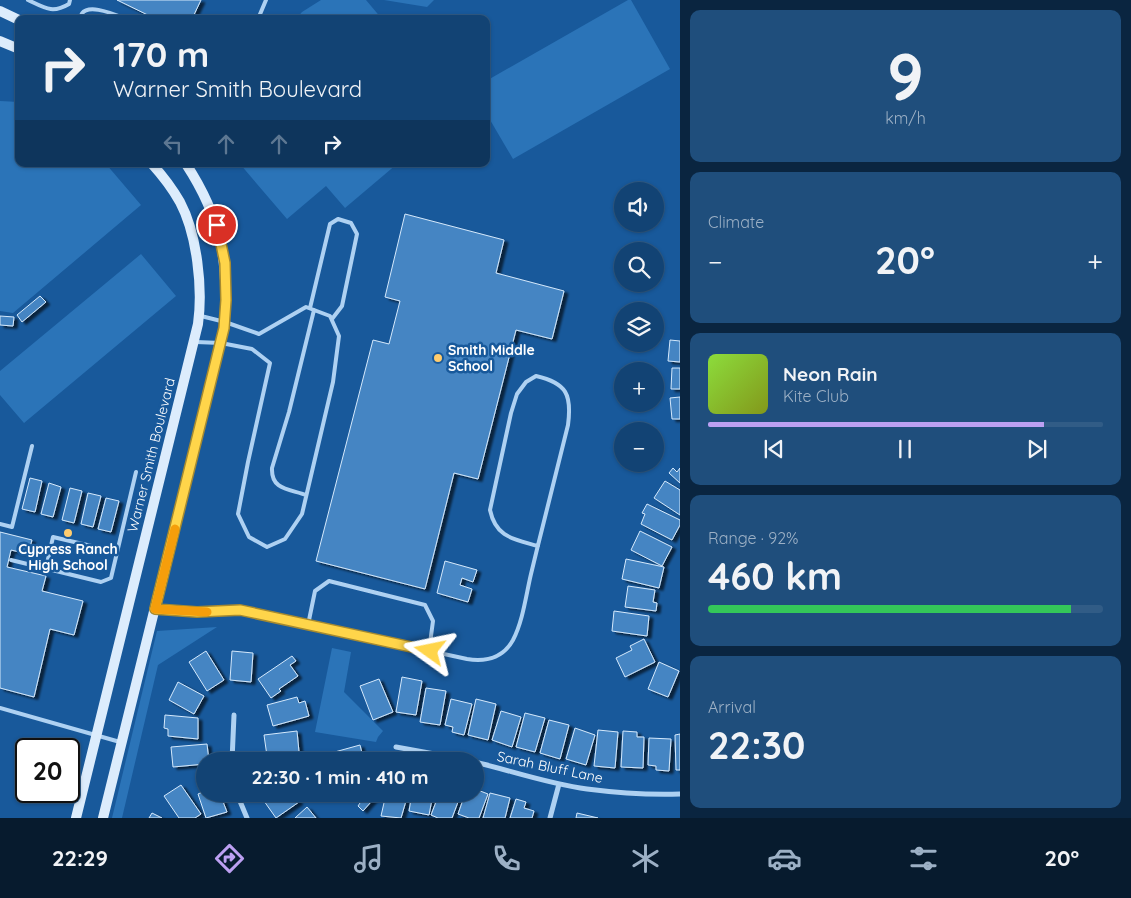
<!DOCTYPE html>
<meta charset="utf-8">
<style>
:root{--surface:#124374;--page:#1f4e7c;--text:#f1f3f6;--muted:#9cb0c5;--line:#315c86;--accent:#bca0f2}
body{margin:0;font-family:Quicksand,sans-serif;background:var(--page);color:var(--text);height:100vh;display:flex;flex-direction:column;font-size:19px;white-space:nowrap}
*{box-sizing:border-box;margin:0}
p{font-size:16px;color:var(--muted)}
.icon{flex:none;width:28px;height:28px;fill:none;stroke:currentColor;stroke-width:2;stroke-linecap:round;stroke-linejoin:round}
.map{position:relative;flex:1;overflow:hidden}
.sheet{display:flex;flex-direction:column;gap:10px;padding:10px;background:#0a2540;width:451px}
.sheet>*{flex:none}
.guide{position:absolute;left:15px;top:15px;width:475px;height:152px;border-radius:10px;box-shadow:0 1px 4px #0004,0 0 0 1px var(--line);background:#124374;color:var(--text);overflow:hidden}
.buttons{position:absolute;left:614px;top:182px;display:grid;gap:10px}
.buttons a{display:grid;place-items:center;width:50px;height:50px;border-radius:50%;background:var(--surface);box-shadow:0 1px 4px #0004,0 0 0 1px var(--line);font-size:25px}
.speed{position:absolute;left:15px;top:738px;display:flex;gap:10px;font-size:25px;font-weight:700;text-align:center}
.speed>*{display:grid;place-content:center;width:65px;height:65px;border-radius:50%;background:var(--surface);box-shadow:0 1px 4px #0004,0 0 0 1px var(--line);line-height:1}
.speed .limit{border:2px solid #111;border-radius:8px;background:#fff;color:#111}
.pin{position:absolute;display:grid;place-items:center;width:42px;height:42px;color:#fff;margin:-21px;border:2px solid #fff;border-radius:50%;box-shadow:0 1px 5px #0007}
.me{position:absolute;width:55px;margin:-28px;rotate:282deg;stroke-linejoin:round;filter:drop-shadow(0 0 4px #0008)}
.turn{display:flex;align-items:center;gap:18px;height:105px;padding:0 15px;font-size:22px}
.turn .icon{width:65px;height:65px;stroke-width:2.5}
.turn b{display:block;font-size:35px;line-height:42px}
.lanes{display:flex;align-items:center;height:48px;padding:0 15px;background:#0003;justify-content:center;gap:25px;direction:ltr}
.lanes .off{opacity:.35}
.big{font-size:38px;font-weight:700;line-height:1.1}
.sheet .card{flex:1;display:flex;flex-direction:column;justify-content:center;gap:8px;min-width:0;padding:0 18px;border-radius:10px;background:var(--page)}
.sheet .dial{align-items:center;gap:0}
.dial b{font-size:65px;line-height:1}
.song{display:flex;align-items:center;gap:15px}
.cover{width:60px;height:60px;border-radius:8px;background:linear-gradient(135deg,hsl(90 70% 55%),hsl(70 70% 35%))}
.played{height:5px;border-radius:2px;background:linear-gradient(90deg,var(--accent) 85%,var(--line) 85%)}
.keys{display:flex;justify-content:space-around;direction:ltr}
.heat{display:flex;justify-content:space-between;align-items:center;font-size:28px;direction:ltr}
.charge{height:8px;border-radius:4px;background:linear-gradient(90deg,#34c759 92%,var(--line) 0)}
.trip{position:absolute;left:196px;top:752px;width:288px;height:50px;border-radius:25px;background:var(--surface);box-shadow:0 1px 4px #0004,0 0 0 1px var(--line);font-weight:700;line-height:50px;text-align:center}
.menu{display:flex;height:80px;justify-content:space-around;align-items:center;background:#071b2e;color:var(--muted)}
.menu .icon{width:35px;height:35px}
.menu .current{color:var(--accent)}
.menu b{font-size:22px;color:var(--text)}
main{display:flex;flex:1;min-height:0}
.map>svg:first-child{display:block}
.green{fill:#2b74b8}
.building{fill:#4485c3;stroke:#d5e9fc;filter:url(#shadow)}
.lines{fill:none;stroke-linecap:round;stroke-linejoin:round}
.lane{stroke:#aed1f2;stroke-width:4}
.street{stroke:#aed1f2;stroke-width:5}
.secondary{stroke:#dcecfc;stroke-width:10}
.route-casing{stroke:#a68a30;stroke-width:12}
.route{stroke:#ffd54a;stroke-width:9}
.slow{stroke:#f59e0b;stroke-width:9}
.poi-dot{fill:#ffcc6e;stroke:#18599b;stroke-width:2}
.labels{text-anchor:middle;stroke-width:5;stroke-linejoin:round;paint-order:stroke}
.poi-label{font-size:14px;font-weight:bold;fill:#fff;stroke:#18599b;text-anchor:start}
.street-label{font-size:14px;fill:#fff;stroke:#18599b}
</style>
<main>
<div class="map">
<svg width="680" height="818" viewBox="0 0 680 818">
<defs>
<filter id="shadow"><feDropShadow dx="4" dy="2.5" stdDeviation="1" flood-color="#0009"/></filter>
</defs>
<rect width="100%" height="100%" fill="#18599b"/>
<!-- green -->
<path class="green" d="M321 0H366L382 19H296L302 12Z
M384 0H434L427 7Z
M628 0H631L670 69 513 159 486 113V81Z
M0 101 19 102V164H106L141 205 13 313 0 311Z
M240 164H397L345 208 326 186 287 219Z
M141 254 176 296 24 423 0 395V371Z
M217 627 158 665 122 818H112L157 631Z
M332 648 351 652 344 692 383 731 378 737 376 742 315 732Z"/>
<!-- building -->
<path class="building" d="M117 0H201L192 19H156Z
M405 214 504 240 496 273 564 291 552 339 516 330 478 479 454 473 425 589 316 561 373 340 389 344 400 301 385 297Z
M40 296 46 302 22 322 17 315Z
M0 316 14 317 13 326 0 325Z
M670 340 680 341V362L668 361Z
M672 368H680V389H671Z
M680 397V419H672L670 398Z
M673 468 677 472 680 468V483L669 473Z
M30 478 42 481 35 512 22 509Z
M665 481 680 490V515L654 498Z
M49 483 61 487 53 517 41 514Z
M70 488 82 491 74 523 62 520Z
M88 493 101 496 93 527 81 524Z
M106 498 119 501 111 532 98 529Z
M647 504 680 520V525L672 540 641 524 645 514 642 513Z
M640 531 672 547 662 566 631 550Z
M0 532 32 540 28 554 11 550 7 567 46 576 42 591 83 601 74 635 50 629 34 697 0 688Z
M626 559 664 567 659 588 622 579Z
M445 561 477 570 473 582 462 578 460 585 472 589 468 602 437 593Z
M628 586 655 590 653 602 657 603 656 611 625 607Z
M614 611 649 616 647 636 612 631Z
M644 639 655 662 625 677 616 658 632 650 630 646Z
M206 651 224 680 207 691 189 662Z
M232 651 253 653 251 682 230 680Z
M292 656 296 661 290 665 298 676 279 689 281 691 271 698 258 679Z
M659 662 679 671 668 697 648 689Z
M402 677 422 681 416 715 396 712Z
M379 679 393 712 373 720 360 686Z
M178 682 204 696 194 714 169 700Z
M426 688 446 691 440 725 420 722Z
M297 697 299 703 305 701 309 716 273 726 267 705Z
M451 699 472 704 464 735 452 732 453 727 445 725Z
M476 699 496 704 488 740 468 735Z
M501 711 521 717 512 747 492 740Z
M525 713 545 718 535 752 516 747Z
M165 715 198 718V739L168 736V729L164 728Z
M549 720 569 725 560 759 540 753Z
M575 728 595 735 586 765 566 759Z
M598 730 618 732 615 768 594 766Z
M297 731 299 752 267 756 264 735Z
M623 731 637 732V737H644L643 768 621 767Z
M680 734V770H676L675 735Z
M649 738 671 739 669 771 656 770V766L648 765Z
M207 744 209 761H205V764L173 767 171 747Z
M360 745 364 761H333L331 753Z
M284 757 285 761H267Z
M181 785 201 814 195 818H179L164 796Z
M475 789 488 794 479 818H469L458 814 465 794H475Z
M205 791V794H220L227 812 206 818 198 794Z
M490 793 510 798 505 818H483Z
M274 794H293L299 802 276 818 264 801Z
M349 794H378L363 811 358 806 360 803Z
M386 794H408L401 818 381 816Z
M412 794H433L429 815 409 811Z
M439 794H461L452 818H438L431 815Z
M516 799 526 802 524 808 534 811 532 818H510Z
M307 807 316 818H295Z
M152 813 162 818H149Z
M577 813 598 818H576Z"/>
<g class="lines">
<!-- lane -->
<path class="lane" d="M28 0C45 8 52 14 69 4L70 0
M80 19C82 0 114 14 126 19
M258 19 266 0
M310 308 330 224 338 219 351 223 357 234 342 306 332 319
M196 342 221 343 252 349 270 363 248 462 238 514 249 537 267 547 285 539 302 514 333 382 339 336 330 316 306 307 259 334 225 322 201 316
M306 495C289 489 271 490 272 468L289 412 314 310
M0 524 12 527 32 446
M11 560 101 582 111 578 136 472
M46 568 53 537 117 552
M155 609 197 612 240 610 467 659C486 662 503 658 513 640 523 621 526 595 531 574 543 524 556 474 568 425 572 395 567 383 536 376L526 382 517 394 511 413 490 510C496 538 514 539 538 546
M308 625 315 591 329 581 425 605 433 621 429 651
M0 708 120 742"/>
<!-- street -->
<path class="street" d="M396 747 473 761
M232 761 234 715
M475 762C512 771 549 784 587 789 618 793 649 795 680 794
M237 794 247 818
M550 818 559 784"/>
<!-- secondary -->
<path class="secondary" d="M0 11 19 20
M0 41 19 49
M76 818 198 324C203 288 197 234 180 202 172 188 162 175 152 164
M103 818 224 328C229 262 222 219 186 164"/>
</g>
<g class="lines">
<defs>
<path id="route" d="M217 225 225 263 226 300 224 328 155 609 197 612 240 610 430 651"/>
</defs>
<!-- route casing -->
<use href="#route" class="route-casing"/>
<!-- route -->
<use href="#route" class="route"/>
<!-- slow -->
<path class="slow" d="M175 529 155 609 207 612"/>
</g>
<!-- markers -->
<g class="poi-dot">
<circle cx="438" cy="358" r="5"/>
<circle cx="68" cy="533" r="5"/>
</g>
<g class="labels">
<!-- poi labels -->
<g class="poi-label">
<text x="448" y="355">Smith Middle<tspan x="448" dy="16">School</tspan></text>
<text x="68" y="554" text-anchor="middle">Cypress Ranch<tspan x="68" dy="16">High School</tspan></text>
</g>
<!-- street labels -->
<g class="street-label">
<text transform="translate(151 455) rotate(-76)" y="5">Warner Smith Boulevard</text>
<text transform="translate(550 767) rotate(12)" y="5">Sarah Bluff Lane</text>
</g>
</g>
</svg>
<div class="buttons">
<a><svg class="icon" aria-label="sound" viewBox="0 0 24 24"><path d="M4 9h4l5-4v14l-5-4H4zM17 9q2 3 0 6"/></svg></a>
<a><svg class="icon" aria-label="search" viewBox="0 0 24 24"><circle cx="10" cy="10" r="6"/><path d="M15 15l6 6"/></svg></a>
<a><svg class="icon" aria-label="layers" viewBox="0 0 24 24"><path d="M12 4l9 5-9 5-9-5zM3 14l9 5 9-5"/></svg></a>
<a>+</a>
<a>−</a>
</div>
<div class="speed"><div class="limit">20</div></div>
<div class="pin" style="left:217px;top:225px;background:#d93025"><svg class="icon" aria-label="arrive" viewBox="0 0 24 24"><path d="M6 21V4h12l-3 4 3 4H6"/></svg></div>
<svg class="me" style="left:430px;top:651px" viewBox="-20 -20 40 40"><path d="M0-17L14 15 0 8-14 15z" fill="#ffd54a" stroke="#fff" stroke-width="4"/></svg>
<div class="trip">22:30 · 1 min · 410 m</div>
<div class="guide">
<div class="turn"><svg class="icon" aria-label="right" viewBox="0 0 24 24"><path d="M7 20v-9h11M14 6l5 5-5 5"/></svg><div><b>170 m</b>Warner Smith Boulevard</div></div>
<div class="lanes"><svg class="icon off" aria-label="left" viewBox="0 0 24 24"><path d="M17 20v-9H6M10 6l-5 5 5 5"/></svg><svg class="icon off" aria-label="ahead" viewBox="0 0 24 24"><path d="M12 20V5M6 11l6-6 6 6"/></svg><svg class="icon off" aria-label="ahead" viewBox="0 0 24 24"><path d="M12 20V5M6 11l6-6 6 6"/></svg><svg class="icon" aria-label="right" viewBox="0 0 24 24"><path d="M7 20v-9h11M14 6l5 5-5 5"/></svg></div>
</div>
</div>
<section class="sheet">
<div class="card dial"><b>9</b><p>km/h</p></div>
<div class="card"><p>Climate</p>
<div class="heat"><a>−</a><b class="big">20°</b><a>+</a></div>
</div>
<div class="card">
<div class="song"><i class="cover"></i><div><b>Neon Rain</b><p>Kite Club</p></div></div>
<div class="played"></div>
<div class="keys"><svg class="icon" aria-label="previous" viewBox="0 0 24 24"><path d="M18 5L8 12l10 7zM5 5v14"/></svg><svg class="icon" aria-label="pause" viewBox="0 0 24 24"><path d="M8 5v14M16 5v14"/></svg><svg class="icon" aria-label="next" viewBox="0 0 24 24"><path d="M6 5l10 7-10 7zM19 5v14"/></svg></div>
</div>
<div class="card"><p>Range · 92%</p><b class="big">460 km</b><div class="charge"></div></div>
<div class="card"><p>Arrival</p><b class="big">22:30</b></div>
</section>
</main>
<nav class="menu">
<b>22:29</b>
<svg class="icon current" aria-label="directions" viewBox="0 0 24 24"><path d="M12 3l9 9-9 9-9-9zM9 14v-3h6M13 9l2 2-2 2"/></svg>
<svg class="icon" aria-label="music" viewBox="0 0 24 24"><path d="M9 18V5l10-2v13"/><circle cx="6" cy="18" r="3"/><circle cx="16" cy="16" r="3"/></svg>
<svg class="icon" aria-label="phone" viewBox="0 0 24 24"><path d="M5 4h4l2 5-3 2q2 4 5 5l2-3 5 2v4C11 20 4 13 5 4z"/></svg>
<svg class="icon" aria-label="climate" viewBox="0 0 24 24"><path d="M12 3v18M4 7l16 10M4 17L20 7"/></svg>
<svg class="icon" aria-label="car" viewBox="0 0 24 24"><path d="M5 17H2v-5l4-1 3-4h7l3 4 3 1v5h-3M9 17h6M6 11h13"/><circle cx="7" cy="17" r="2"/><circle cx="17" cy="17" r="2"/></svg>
<svg class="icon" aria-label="filters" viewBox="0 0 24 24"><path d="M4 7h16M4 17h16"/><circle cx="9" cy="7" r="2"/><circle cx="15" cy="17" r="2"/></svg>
<b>20°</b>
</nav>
